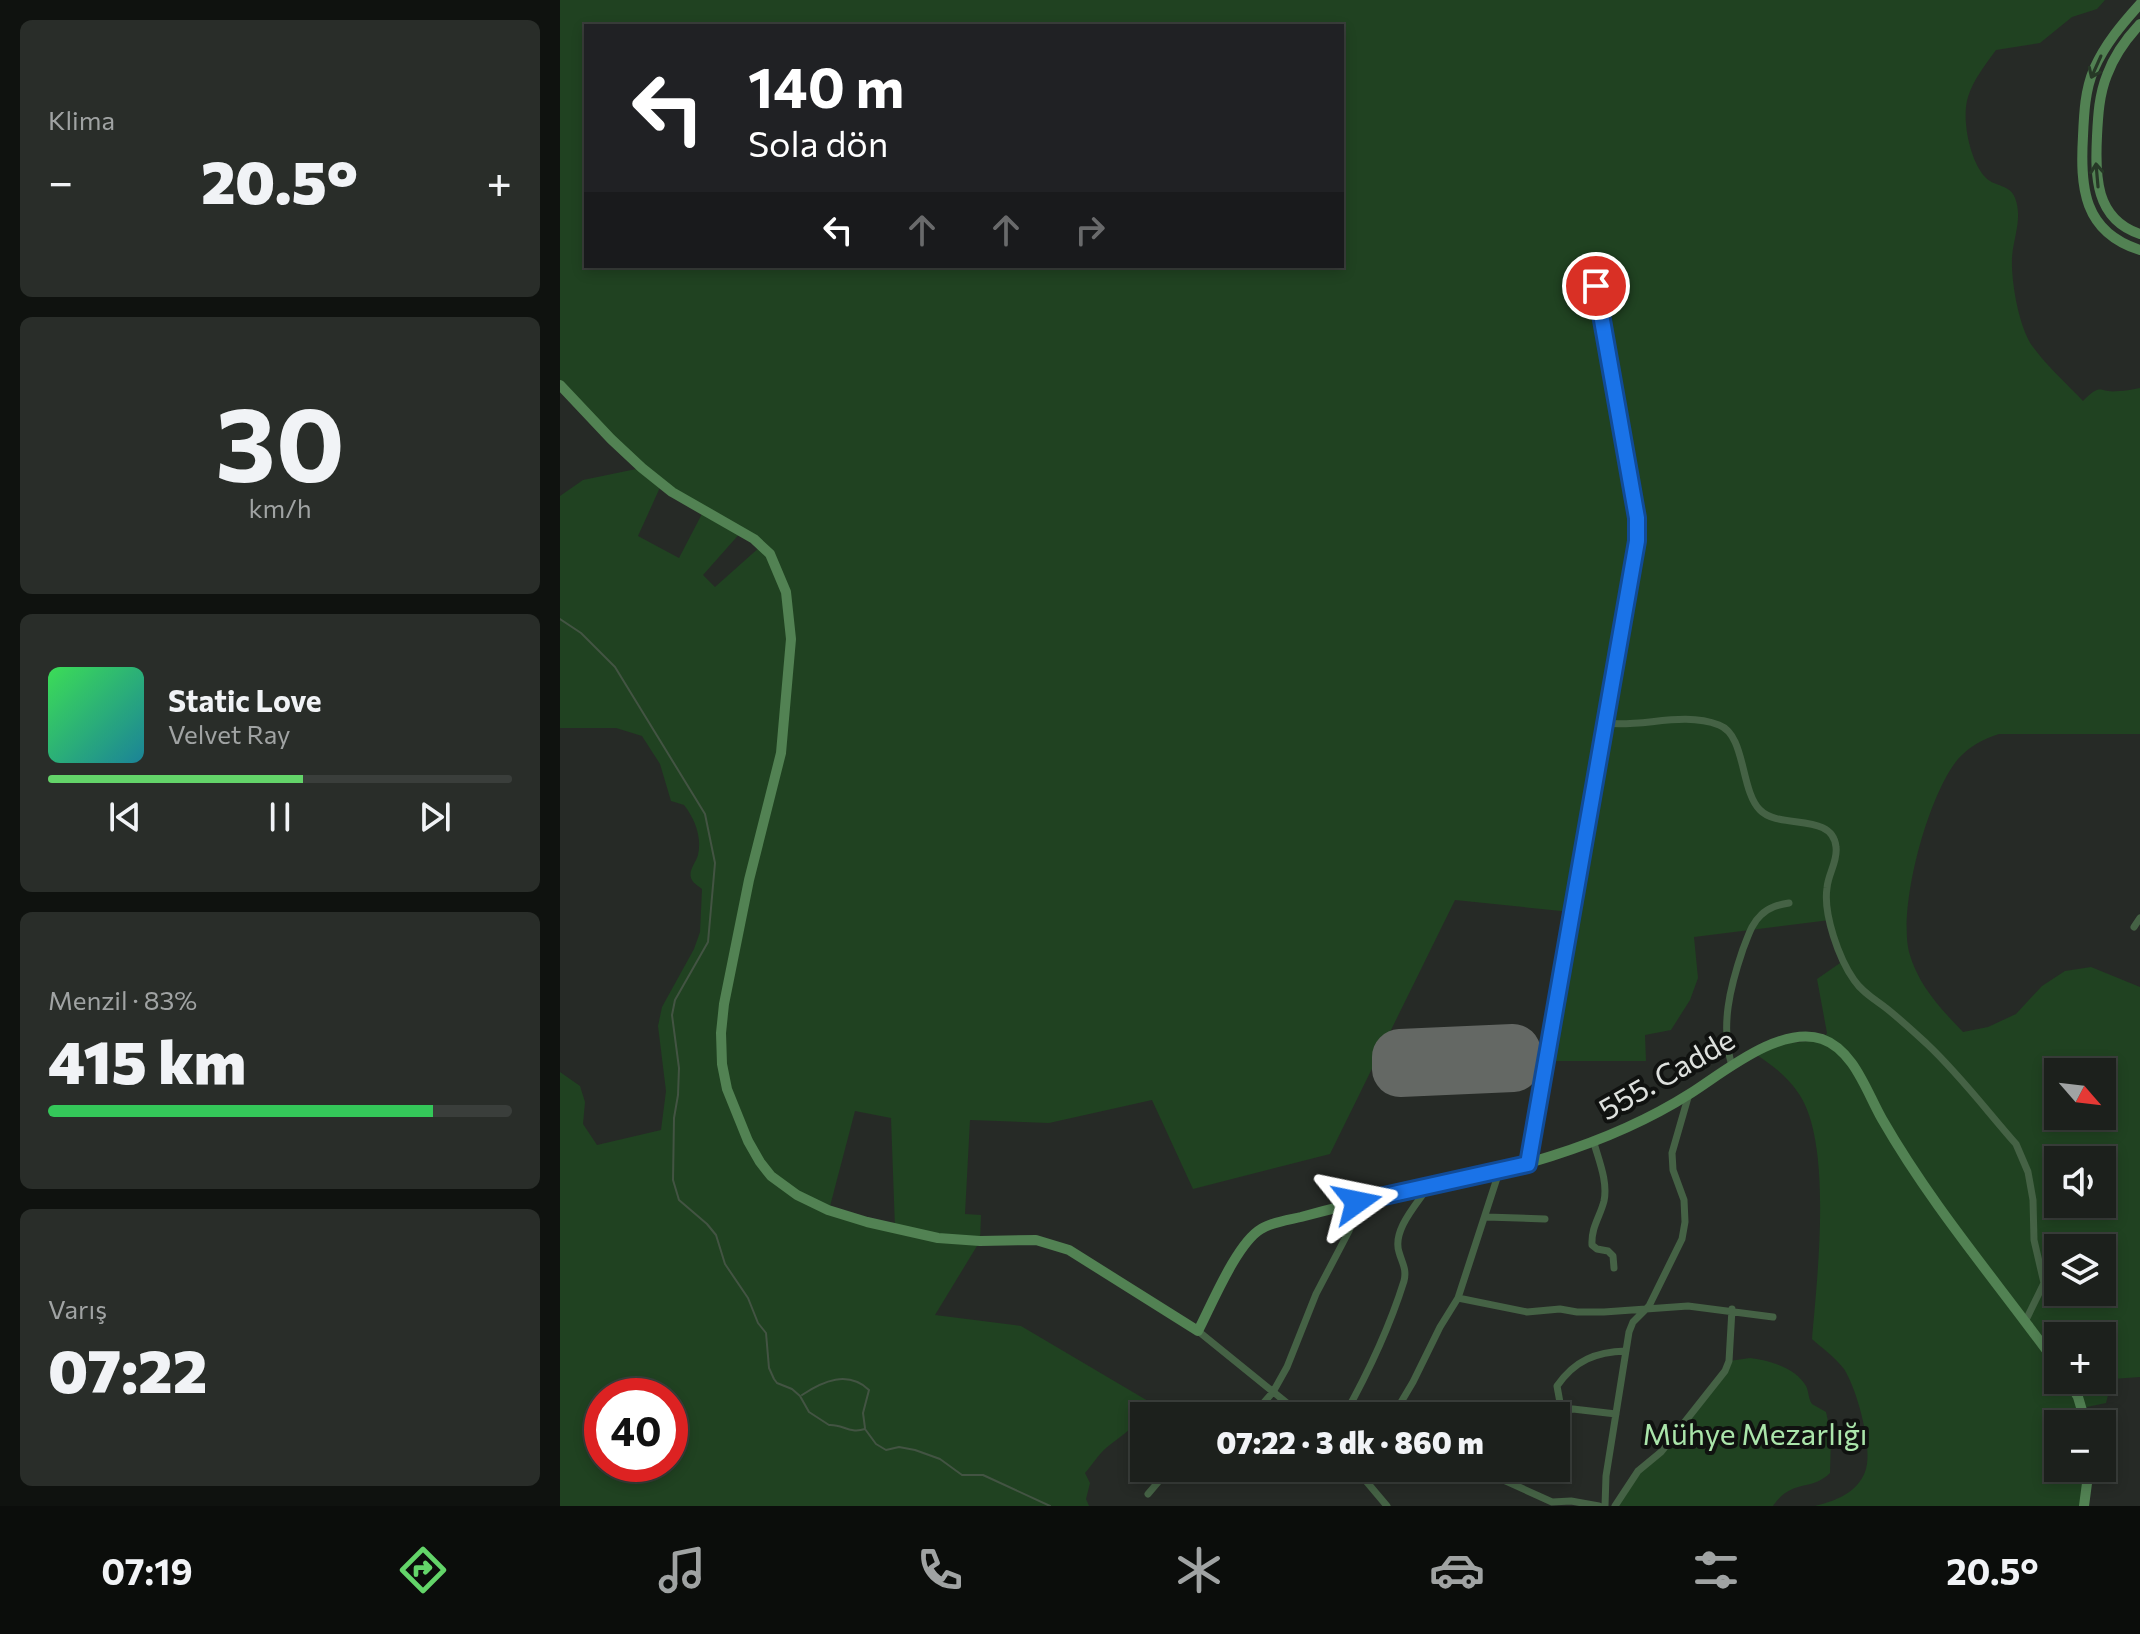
<!DOCTYPE html>
<html lang="tr">
<meta charset="utf-8">
<style>
:root{--surface:#1c201c;--page:#292d29;--text:#f1f3f6;--muted:#a0a3a3;--line:#3a3e3b;--accent:#63d469}
body{margin:0;font-family:Commissioner,sans-serif;background:var(--page);color:var(--text);height:100vh;display:flex;flex-direction:column;font-size:30px;white-space:nowrap}
*{box-sizing:border-box;margin:0}
p{font-size:26px;color:var(--muted)}
.icon{flex:none;width:44px;height:44px;fill:none;stroke:currentColor;stroke-width:2;stroke-linecap:round;stroke-linejoin:round}
.map{position:relative;flex:1;overflow:hidden}
.drawer{display:flex;flex-direction:column;gap:20px;padding:20px;background:#0f120f;width:560px}
.drawer>*{flex:none}
.guide{position:absolute;left:24px;top:24px;width:760px;height:244px;border-radius:0px;box-shadow:0 4px 12px #0003,0 0 0 2px var(--line);background:#202124;color:#fff;overflow:hidden}
.needle{width:52px;rotate:118deg}
.tools{position:absolute;left:1484px;top:1058px;display:grid;gap:16px}
.tools a{display:grid;place-items:center;width:72px;height:72px;border-radius:0px;background:var(--surface);box-shadow:0 4px 12px #0003,0 0 0 2px var(--line);font-size:40px}
.speed{position:absolute;left:24px;top:1378px;display:flex;gap:16px;font-size:40px;font-weight:700;text-align:center}
.speed>*{display:grid;place-content:center;width:104px;height:104px;border-radius:50%;background:var(--surface);box-shadow:0 4px 12px #0003,0 0 0 2px var(--line);line-height:1}
.speed .limit{border:12px solid #d22;background:#fff;color:#111}
.pin{position:absolute;display:grid;place-items:center;width:68px;height:68px;color:#fff;margin:-34px;border:4px solid #fff;border-radius:50%;box-shadow:0 2px 8px #0007}
.me{position:absolute;width:88px;margin:-44px;rotate:78deg;stroke-linejoin:round;filter:drop-shadow(0 0 6px #0008)}
.turn{display:flex;align-items:center;gap:28px;height:168px;padding:0 32px;font-size:36px}
.turn .icon{width:104px;height:104px;stroke-width:2.5}
.turn b{display:block;font-size:56px;line-height:68px}
.lanes{display:flex;align-items:center;height:76px;padding:0 32px;background:#0003;justify-content:center;gap:40px;direction:ltr}
.lanes .off{opacity:.35}
.big{font-size:60px;font-weight:800;line-height:1.1}
.drawer .card{flex:1;display:flex;flex-direction:column;justify-content:center;gap:12px;min-width:0;padding:0 28px;border-radius:12px;background:var(--page)}
.drawer .dial{align-items:center;gap:0}
.dial b{font-size:104px;line-height:1}
.song{display:flex;align-items:center;gap:24px}
.cover{width:96px;height:96px;border-radius:12px;background:linear-gradient(135deg,hsl(130 70% 55%),hsl(190 70% 35%))}
.played{height:8px;border-radius:4px;background:linear-gradient(90deg,var(--accent) 55%,var(--line) 55%)}
.keys{display:flex;justify-content:space-around;direction:ltr}
.heat{display:flex;justify-content:space-between;align-items:center;font-size:44px;direction:ltr}
.charge{height:12px;border-radius:6px;background:linear-gradient(90deg,#34c759 83%,var(--line) 0)}
.trip{position:absolute;left:570px;top:1402px;width:440px;height:80px;border-radius:0px;background:var(--surface);box-shadow:0 4px 12px #0003,0 0 0 2px var(--line);font-weight:800;line-height:80px;text-align:center}
.tabs{display:flex;height:128px;justify-content:space-around;align-items:center;background:#0b0d0b;color:var(--muted)}
.tabs .icon{width:56px;height:56px}
.tabs .selected{color:var(--accent)}
.tabs b{font-size:36px;color:var(--text)}
main{display:flex;flex:1;min-height:0}
.map>svg:first-child{display:block}
.green{fill:#204221;fill-rule:evenodd}
.lines{fill:none;stroke-linecap:round;stroke-linejoin:round}
.stream{stroke:#435443;stroke-width:2}
.runway{stroke:#646864;stroke-width:56}
.street{stroke:#456245;stroke-width:7}
.secondary{stroke:#528253;stroke-width:10}
.oneway{stroke:#273927}
.route-casing{stroke:#114b97;stroke-width:20}
.route{stroke:#1a73e8;stroke-width:14}
.labels{text-anchor:middle;stroke-width:8;stroke-linejoin:round;paint-order:stroke}
.street-label{font-size:30px;fill:#dee1de;stroke:#101210}
.park-label{font-size:30px;fill:#aae5aa;stroke:#101210}
</style>
<main>
<section class="drawer">
<div class="card"><p>Klima</p>
<div class="heat"><a>−</a><b class="big">20.5°</b><a>+</a></div>
</div>
<div class="card dial"><b>30</b><p>km/h</p></div>
<div class="card">
<div class="song"><i class="cover"></i><div><b>Static Love</b><p>Velvet Ray</p></div></div>
<div class="played"></div>
<div class="keys"><svg class="icon" aria-label="previous" viewBox="0 0 24 24"><path d="M18 5L8 12l10 7zM5 5v14"/></svg><svg class="icon" aria-label="pause" viewBox="0 0 24 24"><path d="M8 5v14M16 5v14"/></svg><svg class="icon" aria-label="next" viewBox="0 0 24 24"><path d="M6 5l10 7-10 7zM19 5v14"/></svg></div>
</div>
<div class="card"><p>Menzil · 83%</p><b class="big">415 km</b><div class="charge"></div></div>
<div class="card"><p>Varış</p><b class="big">07:22</b></div>
</section>
<div class="map">
<svg width="1580" height="1506" viewBox="0 0 1580 1506">
<rect width="100%" height="100%" fill="#262a26"/>
<!-- green -->
<path class="green" d="M0 0H1545L1537 9 1512 17 1480 43 1436 50C1426 64 1413 80 1408 97 1401 119 1410 162 1426 178 1435 187 1450 184 1455 198 1463 218 1453 239 1452 258 1451 282 1459 328 1473 347 1487 366 1506 383 1523 401 1543 381 1538 394 1559 391 1566 391 1573 389 1580 388V734H1439C1423 739 1410 746 1398 759 1368 795 1338 906 1349 952 1358 985 1380 1008 1403 1032L1428 1027 1456 1014 1482 986 1505 971 1531 967 1580 987V1377L1552 1379 1546 1403 1522 1408 1526 1424H1498V1468H1529L1524 1506H1255C1275 1501 1297 1493 1305 1472 1314 1450 1297 1389 1284 1369 1276 1358 1262 1348 1252 1339 1257 1279 1273 1144 1239 1094 1227 1076 1212 1065 1194 1053L1210 1045 1263 1040 1267 1033 1257 979 1283 961 1270 920 1134 937 1138 978 1130 1000 1111 1030 1085 1035 1086 1061H986L1011 912 895 900 770 1154 633 1189 592 1100 489 1123 410 1120 405 1214 421 1215 420 1241 375 1315 461 1326 588 1401C577 1428 567 1431 546 1448 538 1455 532 1465 525 1473L530 1483 526 1499 529 1506H0V1072L20 1086 25 1102 23 1124 37 1145 101 1130 106 1091 98 1026 102 1007 134 949 140 932 142 889C139 886 134 884 132 880 127 871 136 863 138 855 142 837 135 819 124 805L111 801 100 764 82 736 56 728H0V496L23 480 81 468 0 385ZM26 26H782V266H26ZM102 483 144 510 119 558 78 536ZM182 531 201 546 155 587 143 575ZM1498 1072H1542V1116H1498ZM295 1111 331 1118 335 1228 269 1210ZM1498 1160H1542V1204H1498ZM1498 1248H1542V1292H1498ZM1498 1336H1542V1380H1498ZM42 1396H110V1464H42Z
M1190 1358C1208 1360 1236 1368 1246 1386 1249 1392 1248 1398 1252 1404L1266 1412 1271 1435 1270 1473C1251 1492 1232 1478 1213 1506H1055L1078 1471 1094 1460 1169 1361Z"/>
<g class="lines">
<!-- stream -->
<path class="stream" d="M0 619 21 633 55 667 145 814 155 863 148 942 115 1000 112 1015 119 1068 118 1095 114 1118 113 1180 119 1200 147 1224 156 1235 165 1264 188 1298 198 1323 206 1333 209 1368 214 1379 217 1383 232 1389 240 1396 249 1412 269 1425C283 1424 289 1434 305 1429L316 1444 326 1450 339 1447 355 1450 380 1459 402 1475H423L490 1506
M242 1395C263 1381 288 1370 309 1390L303 1413 305 1428"/>
<!-- runway -->
<path class="runway" d="M953 1052V1064L840 1069V1057Z"/>
<!-- street -->
<path class="street" d="M1045 723C1082 728 1122 711 1159 725 1186 735 1180 790 1200 810 1219 830 1273 812 1276 847 1278 861 1268 874 1267 888 1263 914 1279 959 1294 980 1302 992 1314 999 1326 1008 1340 1019 1354 1032 1367 1044 1399 1074 1427 1111 1456 1144L1468 1172 1473 1200 1474 1240 1484 1283 1465 1322
M1574 927 1580 918
M1172 1066C1160 1026 1170 987 1183 949 1188 937 1191 924 1201 915 1209 907 1218 905 1229 903
M1034 1143C1039 1161 1048 1182 1044 1201 1040 1217 1031 1227 1032 1245L1037 1249 1048 1251 1053 1256 1054 1268
M968 1164 1077 541V518L1031 260
M926 1217 985 1219
M898 1298 967 1312 1000 1309 1017 1312H1044L1128 1306 1213 1317
M638 1331 743 1416
M837 1409C884 1412 922 1400 968 1416
M997 1413 1013 1409 1056 1414
M692 1416 713 1392 727 1367 756 1294 789 1231 797 1202
M784 1416C808 1373 829 1329 844 1281 847 1269 842 1263 839 1252 832 1230 857 1204 868 1187
M830 1416 837 1409 853 1382 880 1327 898 1298 939 1172
M992 1416 1001 1408 997 1386C1015 1360 1036 1352 1066 1351
M795 1468 827 1506
M917 1468 992 1502 1011 1501 1039 1506
M947 1468 950 1482
M588 1494 610 1468
M1045 1506 1046 1476 1069 1332 1073 1322 1089 1306 1122 1239 1125 1222 1124 1200 1113 1170 1112 1153 1129 1094
M1055 1506 1078 1471 1101 1452 1165 1371 1169 1361 1172 1309"/>
<!-- secondary -->
<path class="secondary" d="M1580 4C1562 24 1545 44 1534 69 1525 90 1524 113 1523 136 1520 187 1523 232 1580 250
M1580 24C1566 39 1554 56 1547 75 1539 95 1538 116 1537 136 1535 176 1535 219 1580 234
M0 385 51 439 82 468 112 492 194 539 210 554 226 592 231 639 221 753 189 880 164 1004 161 1033 162 1064 167 1089 188 1141 200 1162 211 1176 237 1195 268 1210 307 1222 378 1238 420 1241 476 1240 509 1250 638 1331C652 1304 677 1243 701 1229 712 1222 728 1220 741 1217 774 1208 808 1200 841 1193 943 1172 1043 1149 1131 1093 1164 1072 1220 1025 1262 1039 1294 1050 1307 1093 1322 1119 1373 1208 1439 1284 1498 1366
M1508 1380 1518 1397 1526 1424
M1524 1506 1529 1468"/>
</g>
<!-- one-way arrows -->
<defs><path id="oneway-shaft" d="M-6 0H5M1.5-3L5.5 0L1.5 3" fill="none" stroke-width="1.6" stroke-linecap="round" stroke-linejoin="round" transform="scale(2)"/></defs>
<g class="oneway">
<use href="#oneway-shaft" transform="translate(1536 67) rotate(114)"/>
<use href="#oneway-shaft" transform="translate(1537 175) rotate(-95)"/>
</g>
<g class="lines">
<defs>
<path id="route" d="M797 1202 968 1164 1077 541V518L1036 286"/>
</defs>
<!-- route casing -->
<use href="#route" class="route-casing"/>
<!-- route -->
<use href="#route" class="route"/>
</g>
<g class="labels">
<!-- street labels -->
<g class="street-label">
<text transform="translate(1107 1075) rotate(-30)" y="10">555. Cadde</text>
</g>
<!-- park labels -->
<g class="park-label">
<text x="1195" y="1445">Mühye Mezarlığı</text>
</g>
</g>
</svg>
<div class="tools">
<a><svg class="needle" viewBox="-14 -14 28 28"><path d="M0-13l5 13h-10z" fill="#e53935"/><path d="M0 13l5-13h-10z" fill="#a0a3a3"/></svg></a>
<a><svg class="icon" aria-label="sound" viewBox="0 0 24 24"><path d="M4 9h4l5-4v14l-5-4H4zM17 9q2 3 0 6"/></svg></a>
<a><svg class="icon" aria-label="layers" viewBox="0 0 24 24"><path d="M12 4l9 5-9 5-9-5zM3 14l9 5 9-5"/></svg></a>
<a>+</a>
<a>−</a>
</div>
<div class="speed"><div class="limit">40</div></div>
<div class="pin" style="left:1036px;top:286px;background:#d93025"><svg class="icon" aria-label="arrive" viewBox="0 0 24 24"><path d="M6 21V4h12l-3 4 3 4H6"/></svg></div>
<svg class="me" style="left:797px;top:1202px" viewBox="-20 -20 40 40"><path d="M0-17L14 15 0 8-14 15z" fill="#1a73e8" stroke="#fff" stroke-width="4"/></svg>
<div class="trip">07:22 · 3 dk · 860 m</div>
<div class="guide">
<div class="turn"><svg class="icon" aria-label="left" viewBox="0 0 24 24"><path d="M17 20v-9H6M10 6l-5 5 5 5"/></svg><div><b>140 m</b>Sola dön</div></div>
<div class="lanes"><svg class="icon" aria-label="left" viewBox="0 0 24 24"><path d="M17 20v-9H6M10 6l-5 5 5 5"/></svg><svg class="icon off" aria-label="ahead" viewBox="0 0 24 24"><path d="M12 20V5M6 11l6-6 6 6"/></svg><svg class="icon off" aria-label="ahead" viewBox="0 0 24 24"><path d="M12 20V5M6 11l6-6 6 6"/></svg><svg class="icon off" aria-label="right" viewBox="0 0 24 24"><path d="M7 20v-9h11M14 6l5 5-5 5"/></svg></div>
</div>
</div>
</main>
<nav class="tabs">
<b>07:19</b>
<svg class="icon selected" aria-label="directions" viewBox="0 0 24 24"><path d="M12 3l9 9-9 9-9-9zM9 14v-3h6M13 9l2 2-2 2"/></svg>
<svg class="icon" aria-label="music" viewBox="0 0 24 24"><path d="M9 18V5l10-2v13"/><circle cx="6" cy="18" r="3"/><circle cx="16" cy="16" r="3"/></svg>
<svg class="icon" aria-label="phone" viewBox="0 0 24 24"><path d="M5 4h4l2 5-3 2q2 4 5 5l2-3 5 2v4C11 20 4 13 5 4z"/></svg>
<svg class="icon" aria-label="climate" viewBox="0 0 24 24"><path d="M12 3v18M4 7l16 10M4 17L20 7"/></svg>
<svg class="icon" aria-label="car" viewBox="0 0 24 24"><path d="M5 17H2v-5l4-1 3-4h7l3 4 3 1v5h-3M9 17h6M6 11h13"/><circle cx="7" cy="17" r="2"/><circle cx="17" cy="17" r="2"/></svg>
<svg class="icon" aria-label="filters" viewBox="0 0 24 24"><path d="M4 7h16M4 17h16"/><circle cx="9" cy="7" r="2"/><circle cx="15" cy="17" r="2"/></svg>
<b>20.5°</b>
</nav>
